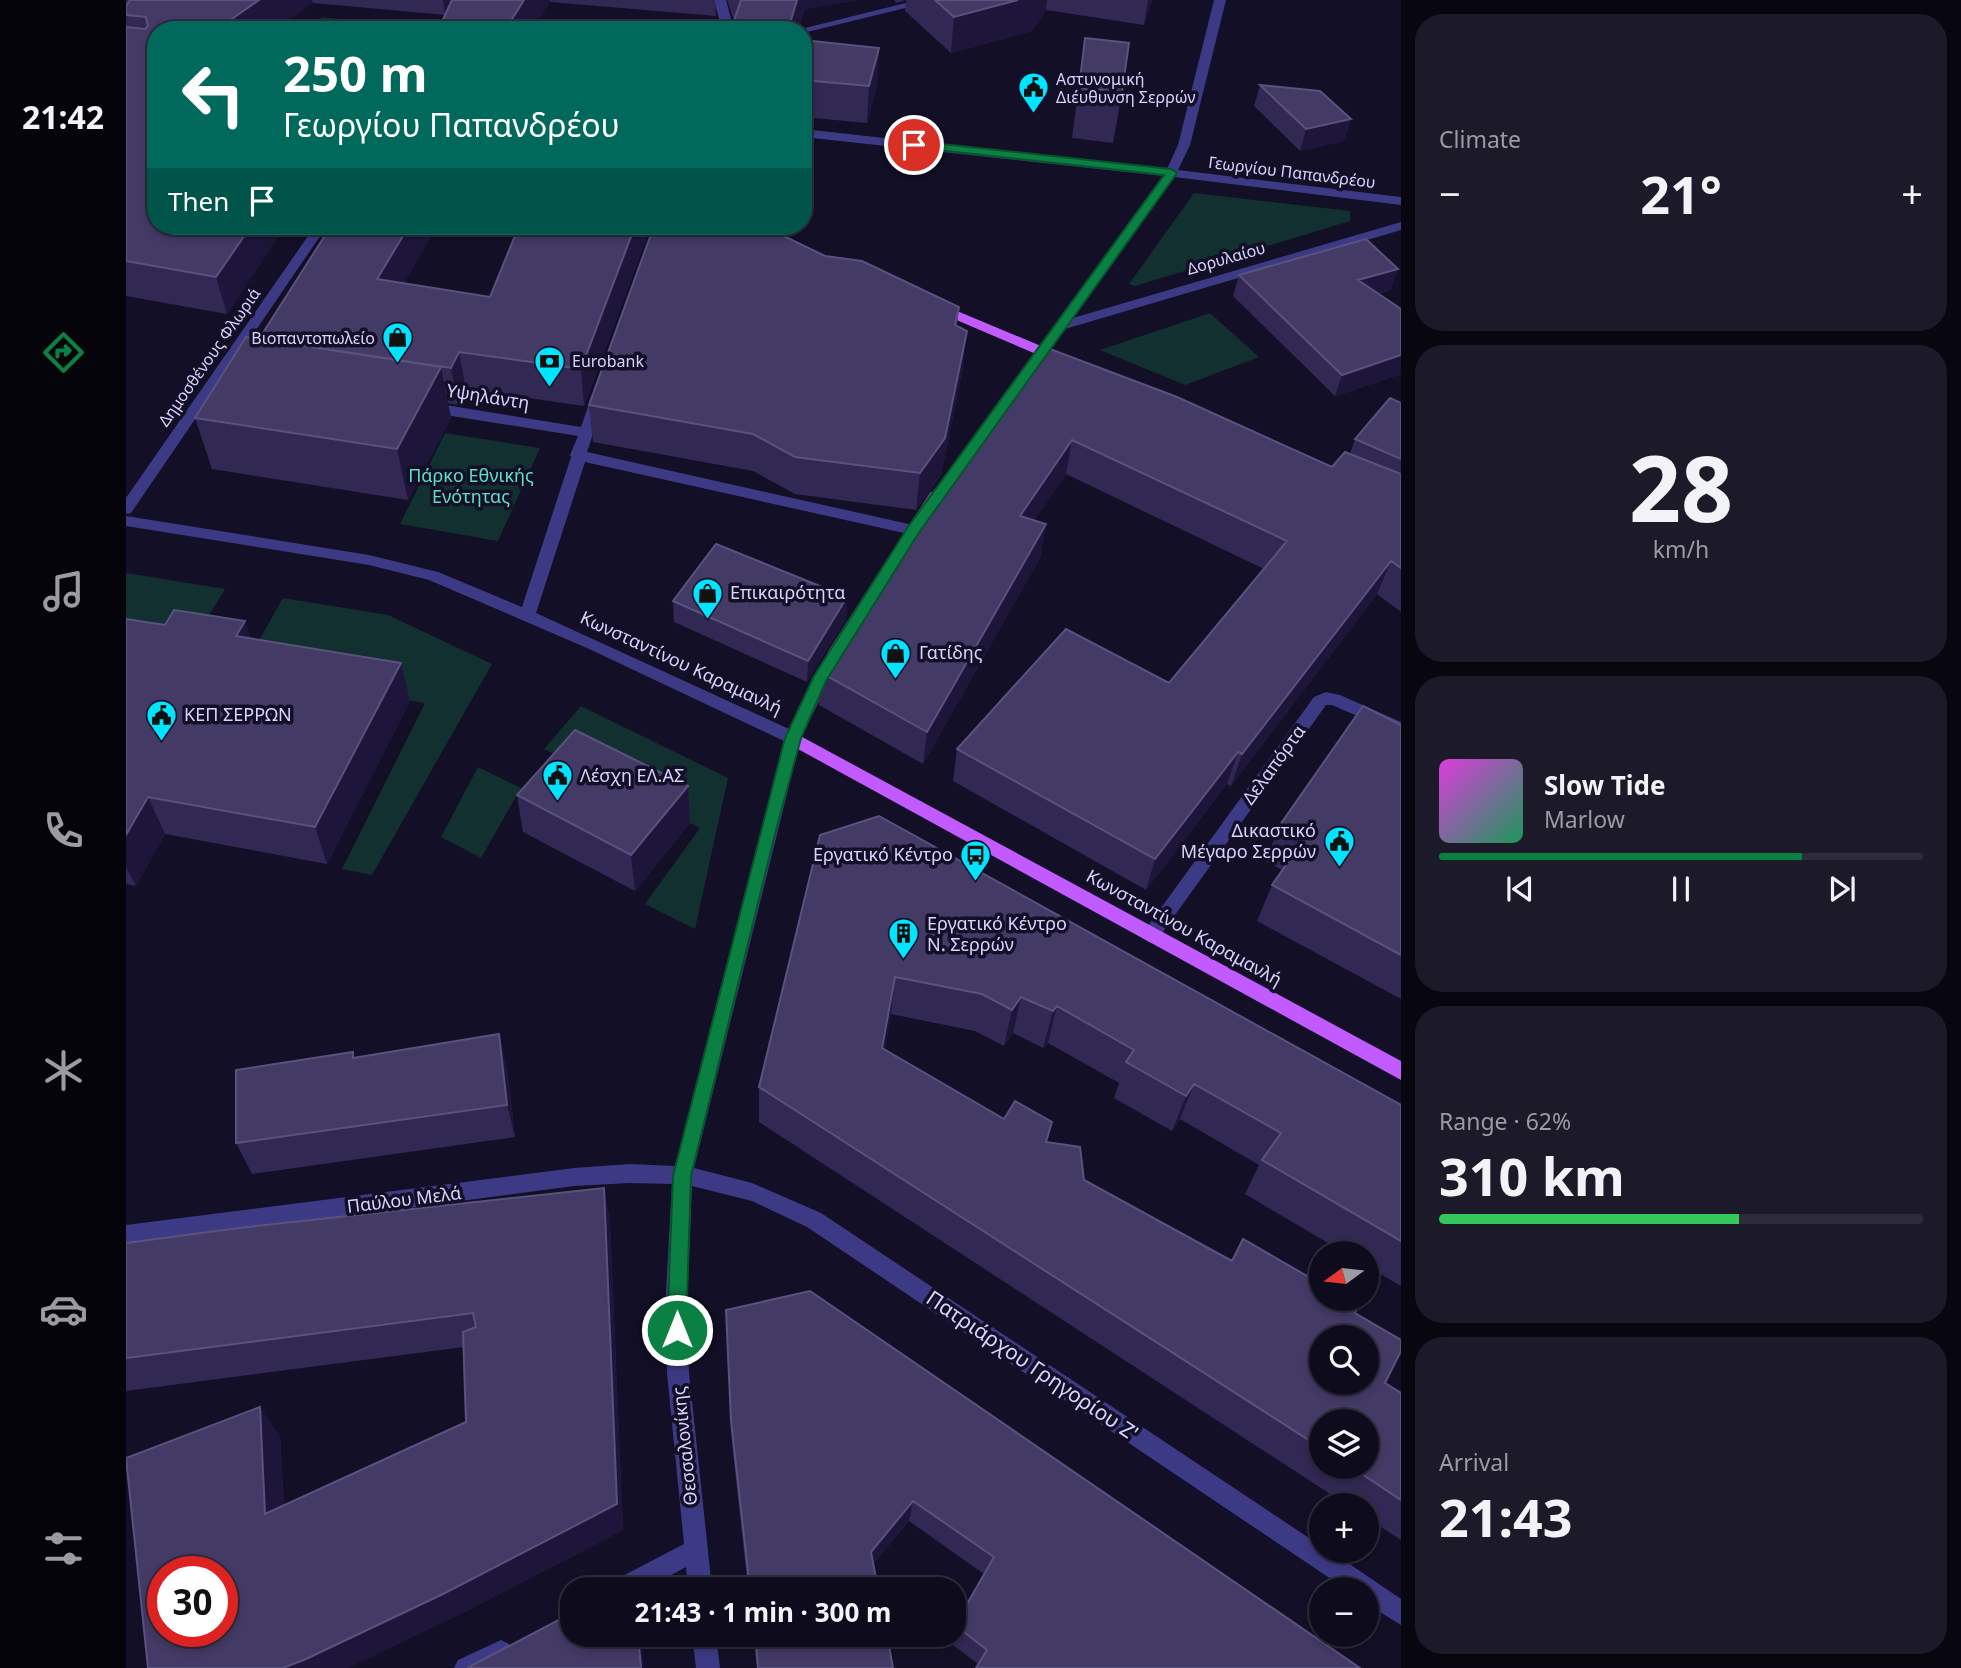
<!DOCTYPE html>
<meta charset="utf-8">
<style>
:root{--surface:#0e0b1c;--page:#1c1929;--text:#f1f3f6;--muted:#9b9ba3;--line:#2e2b3b;--accent:#0b8043}
body{margin:0;font-family:"Noto Sans",sans-serif;background:var(--page);color:var(--text);height:100vh;display:flex;flex-direction:column;font-size:26px;white-space:nowrap}
*{box-sizing:border-box;margin:0}
p{font-size:23px;color:var(--muted)}
.icon{flex:none;width:38px;height:38px;fill:none;stroke:currentColor;stroke-width:2;stroke-linecap:round;stroke-linejoin:round}
.map{position:relative;flex:1;overflow:hidden}
.details{display:flex;flex-direction:column;gap:14px;padding:14px;background:#08060f;width:560px}
.details>*{flex:none}
.hud{position:absolute;left:21px;top:21px;width:665px;height:214px;border-radius:28px;box-shadow:0 4px 10px #0003,0 0 0 2px var(--line);background:#00695c;color:#fff;overflow:hidden}
.needle{width:46px;rotate:255deg}
.controls{position:absolute;left:1183px;top:1241px;display:grid;gap:14px}
.controls a{display:grid;place-items:center;width:70px;height:70px;border-radius:50%;background:var(--surface);box-shadow:0 4px 10px #0003,0 0 0 2px var(--line);font-size:35px}
.speed{position:absolute;left:21px;top:1556px;display:flex;gap:14px;font-size:35px;font-weight:700;text-align:center}
.speed>*{display:grid;place-content:center;width:91px;height:91px;border-radius:50%;background:var(--surface);box-shadow:0 4px 10px #0003,0 0 0 2px var(--line);line-height:1}
.speed .limit{border:10px solid #d22;background:#fff;color:#111}
.pin{position:absolute;display:grid;place-items:center;width:60px;height:60px;color:#fff;margin:-30px;border:4px solid #fff;border-radius:50%;box-shadow:0 2px 7px #0007}
.me{position:absolute;width:77px;margin:-38px;rotate:0deg;stroke-linejoin:round;filter:drop-shadow(0 0 5px #0008)}
.turn{display:flex;align-items:center;gap:24px;height:147px;padding:0 21px;font-size:32px}
.turn .icon{width:91px;height:91px;stroke-width:2.5}
.turn b{display:block;font-size:49px;line-height:60px}
.then{display:flex;align-items:center;height:66px;padding:0 21px;background:#0003;gap:14px;font-size:26px}
.big{font-size:52px;font-weight:700;line-height:1.1}
.details .card{flex:1;display:flex;flex-direction:column;justify-content:center;gap:10px;min-width:0;padding:0 24px;border-radius:28px;background:var(--page)}
.details .dial{align-items:center;gap:0}
.dial b{font-size:91px;line-height:1}
.song{display:flex;align-items:center;gap:21px}
.cover{width:84px;height:84px;border-radius:10px;background:linear-gradient(135deg,hsl(300 70% 55%),hsl(150 70% 35%))}
.played{height:7px;border-radius:4px;background:linear-gradient(90deg,var(--accent) 75%,var(--line) 75%)}
.keys{display:flex;justify-content:space-around;direction:ltr}
.heat{display:flex;justify-content:space-between;align-items:center;font-size:38px;direction:ltr}
.charge{height:10px;border-radius:5px;background:linear-gradient(90deg,#34c759 62%,var(--line) 0)}
.trip{position:absolute;left:434px;top:1577px;width:406px;height:70px;border-radius:28px;background:var(--surface);box-shadow:0 4px 10px #0003,0 0 0 2px var(--line);font-weight:700;line-height:70px;text-align:center}
main{display:flex;flex:1;min-height:0}
.dock{display:flex;flex-direction:column;width:126px;justify-content:space-around;align-items:center;background:#06040b;color:var(--muted)}
.dock .icon{width:49px;height:49px}
.dock .selected{color:var(--accent)}
.dock b{font-size:32px;color:var(--text)}
.map>svg:first-child{display:block}
.green{fill:#12302f}
.lines{fill:none;stroke-linecap:round;stroke-linejoin:round}
.minor{fill:#3d3a85;fill-rule:evenodd}
.major{fill:#c25bff;fill-rule:evenodd}
.wall{fill:#312854;fill-rule:evenodd}
.shaded-wall{fill:#1d163a}
.building{fill:#433a66;stroke:#5a527e;stroke-width:2;fill-rule:evenodd}
.route{fill:#0b8043;stroke:#07532c;stroke-width:2}
.labels{text-anchor:middle;stroke-width:7;stroke-linejoin:round;paint-order:stroke}
.far-poi-label{font-size:16px;fill:#d9d4ff;stroke:#130f26;text-anchor:start}
.far-street-label{font-size:16px;fill:#d9d4ff;stroke:#130f26}
.street-label{font-size:18px;fill:#d9d4ff;stroke:#130f26}
.park-label{font-size:18px;fill:#5fe0c0;stroke:#130f26}
.poi-label{font-size:18px;fill:#d9d4ff;stroke:#130f26;text-anchor:start}
.near-street-label{font-size:21px;fill:#d9d4ff;stroke:#130f26}
</style>
<main>
<nav class="dock">
<b>21:42</b>
<svg class="icon selected" aria-label="directions" viewBox="0 0 24 24"><path d="M12 3l9 9-9 9-9-9zM9 14v-3h6M13 9l2 2-2 2"/></svg>
<svg class="icon" aria-label="music" viewBox="0 0 24 24"><path d="M9 18V5l10-2v13"/><circle cx="6" cy="18" r="3"/><circle cx="16" cy="16" r="3"/></svg>
<svg class="icon" aria-label="phone" viewBox="0 0 24 24"><path d="M5 4h4l2 5-3 2q2 4 5 5l2-3 5 2v4C11 20 4 13 5 4z"/></svg>
<svg class="icon" aria-label="climate" viewBox="0 0 24 24"><path d="M12 3v18M4 7l16 10M4 17L20 7"/></svg>
<svg class="icon" aria-label="car" viewBox="0 0 24 24"><path d="M5 17H2v-5l4-1 3-4h7l3 4 3 1v5h-3M9 17h6M6 11h13"/><circle cx="7" cy="17" r="2"/><circle cx="17" cy="17" r="2"/></svg>
<svg class="icon" aria-label="filters" viewBox="0 0 24 24"><path d="M4 7h16M4 17h16"/><circle cx="9" cy="7" r="2"/><circle cx="15" cy="17" r="2"/></svg>
</nav>
<div class="map">
<svg width="1275" height="1668" viewBox="0 0 1275 1668">
<rect width="100%" height="100%" fill="#130f26"/>
<!-- green -->
<path class="green" d="M196 17 280 27 278 30H186Z
M1068 193 1224 211V221L1009 286 1003 284Z
M1084 313 1133 357 1059 385 974 350Z
M319 433 414 448 372 541 274 524Z
M0 573 99 589 54 663 0 655Z
M157 598 262 615 366 664 246 875 216 869 299 703 123 674V658Z
M455 706 602 778 569 929 519 904 574 828 418 749Z
M352 767 395 788 355 858 315 837Z"/>
<g class="lines">
<!-- minor -->
<path class="minor" d="M588 0H600L608 30H596Z
M792 0H812L677 33V30H671Z
M1088 0H1100L1064 145 1052 170 1275 197V205L1048 177 947 318 1275 222V230L939 329 800 523H790L787 519 790 515 1037 176 677 137V129L1041 169 1052 145Z
M189 226H201L5 513 0 514V498Z
M473 390 480 395 461 452 787 525 795 530 787 535 459 462 410 613 663 729 699 657H711L713 661 675 738 568 1168 626 1183 695 1213 1195 1546V1550H1203L1275 1599V1625L1241 1604V1589H1220L681 1227 626 1201 566 1186 561 1309 563 1373 586 1589H562L560 1567 519 1589H483L487 1581 558 1544 541 1373 539 1309 546 1184 504 1183 448 1186 0 1245V1225L448 1168 504 1164 549 1166 658 741 461 648 303 580 243 565 0 526V516L243 555 312 572 396 607 445 457 444 455 452 436 301 412 294 407 301 402 455 427 466 395Z
M1200 692 1214 695 1275 722V735L1206 705H1200L1031 940 1025 943 1019 940 1016 935 1019 930 1188 697Z
M566 1634H590L594 1668H570Z
M375 1640 383 1644 387 1652 383 1660 367 1668H328L332 1660Z"/>
<!-- major -->
<path class="major" d="M812 303 946 359 948 362 946 365H936L807 310 805 307Z
M667 732 1275 1061V1080L661 743 659 738 661 733Z"/>
</g>
<!-- wall -->
<path class="wall" d="M0 0H589L590 16 424 2 319 15 187 3 30 30V226H159L101 314 0 296Z
M601 0H732L679 9 672 30H605L609 18H607Z
M768 0H1026L1018 25 920 10 906 31 825 53 779 11 780 0 770 3Z
M959 38 996 92 987 143 946 138Z
M677 40 753 48 751 84 741 123 677 117Z
M1134 85 1225 119 1218 141 1174 151 1128 106Z
M393 226H525L458 406 340 389 332 405 322 403 325 418 282 500 86 469 69 418 133 339 278 283 364 297Z
M699 256 833 307 831 325 837 368 815 475 790 510 669 494 627 471 467 442 463 405Z
M1113 275 1265 290 1252 294 1275 309V374L1209 396 1107 296Z
M924 349 1206 467 1224 454 1229 439 1275 403V612L1251 594 1105 786 1101 784 1020 890 827 781 831 749 1043 683 1138 569 940 474 908 521 920 524 914 558 797 764 693 705 694 672 806 511Z
M721 597 720 619 681 682 548 622 547 601Z
M0 619 275 663 284 701 201 864 39 834 10 886 0 884Z
M1275 725V999L1131 921 1146 885 1156 870 1139 861 1154 825Z
M562 786 564 823 509 891 397 832 391 795Z
M694 835 1275 1105V1286L1241 1266V1253H1219L1119 1194 1133 1165 1054 1119 1046 1131 988 1098 993 1083 922 1043 917 1048 887 1033 878 1046 849 1031 765 1014 759 1049 878 1119 920 1142 958 1180 1105 1261 1229 1313 1259 1383 1275 1393V1540L1241 1518V1505H1221L633 1122V1087ZM1195 1421 1241 1466H1195Z
M229 1057 381 1068 389 1137 126 1174 110 1143Z
M478 1188 484 1222 497 1530 331 1616 22 1668 154 1436 158 1505 340 1422 338 1347 0 1391V1243Z
M600 1310 1234 1668 852 1664 823 1642 826 1634H828L829 1625 858 1574 783 1521 747 1564 752 1589H622L606 1443Z
M627 1634H761L767 1668H631Z"/>
<!-- shaded-wall -->
<path class="shaded-wall" d="M133 0H186L187 3 150 30H90Z
M317 0H328L319 15Z
M398 0H424V2L406 30H379Z
M669 0H732L679 9 672 30H662Z
M892 0H921L920 10 906 31 825 53 828 17Z
M1022 0H1026L1018 25Z
M753 48 751 84 741 123 743 86Z
M1225 119 1218 141 1174 151 1180 129Z
M125 226H159L101 314 90 277Z
M283 226H312L259 316 251 279Z
M509 226H525L458 406 455 369Z
M1272 269 1265 290 1226 301 1232 280Z
M841 331 837 368 815 475 790 510 794 473Z
M333 352 340 389 332 405 325 368Z
M1275 355V374L1209 396 1216 375Z
M315 367 325 418 282 500 271 449Z
M946 440 940 474 889 550 894 516Z
M920 524 914 558 797 764 801 732Z
M1265 561 1251 594 1105 786 1116 754Z
M721 597 720 619 681 682 682 661Z
M119 621 132 660 110 636Z
M275 663 284 701 201 864 189 827Z
M1112 752 1101 784 1020 890 1029 859Z
M562 786 564 823 509 891 505 855Z
M22 797 39 834 10 886 0 867V835Z
M769 977 765 1014 753 1084 756 1048Z
M895 997 887 1033 878 1046 886 1010Z
M931 1006 922 1043 917 1048 927 1011Z
M373 1034 381 1068 389 1137 381 1105Z
M1068 1084 1054 1119 1046 1131 1060 1096Z
M478 1188 484 1222 497 1530 331 1616 222 1668H157L317 1594Z
M134 1407 154 1436 160 1539 139 1514Z
M787 1501 783 1521 741 1571 745 1552Z
M512 1634H515L518 1668H515Z"/>
<!-- building -->
<path class="building" d="M4 0H133L90 30H30V226H125L90 277 0 261V27L19 29 22 26 20 17 0 15V6Z
M326 0H398L379 30H312Z
M615 0H671L662 30H605Z
M809 0H892L828 17Z
M959 38 1003 43 996 92 953 88Z
M677 40 753 48 743 86 677 80Z
M1134 85 1194 91 1225 119 1180 129Z
M205 226H283L251 279 364 297 393 226H509L455 369 333 352 325 368 133 339Z
M528 226H637L699 256 736 261 833 307 829 325 841 331 819 438 794 473 669 457 627 434 463 405Z
M1240 239 1272 269 1232 280 1275 309V355L1216 375 1113 275Z
M120 337 315 367 271 449 69 418Z
M924 349 1051 397 1206 467 1219 452 1275 474V568L1265 561 1116 754 1112 752 1029 859 831 749 940 629 1043 683 1161 541 946 440 894 516 920 524 801 732 694 672 704 650 805 493 808 495 804 514Z
M1264 398 1275 403V459L1229 439Z
M590 544 721 597 682 661 547 601Z
M48 610 119 621 110 636 275 663 189 827 22 797 0 835V619L39 625Z
M1237 706 1275 725V955L1146 885 1179 838 1154 825Z
M449 730 562 786 505 855 391 795Z
M753 816 1275 1105V1241L1136 1160 1155 1133 1068 1084 1060 1096 1000 1062 1008 1050 931 1006 927 1011 895 997 886 1010 856 994 769 977 756 1048 878 1119 889 1101 926 1122 920 1142 954 1147 958 1180 1106 1261 1117 1239 1195 1284V1298H1221L1233 1305 1229 1313 1275 1340V1351L1259 1383 1275 1393V1500L1224 1466H1241V1421H1195V1448L633 1087 694 835ZM1195 1337H1241V1382H1195Z
M373 1034 381 1105 110 1143V1070L227 1052V1058Z
M478 1188 491 1504 317 1594 180 1659 157 1668H22L0 1458 134 1407 139 1514 340 1422 337 1332 350 1327 347 1313 0 1358V1243L113 1228ZM37 1572H96V1631H37Z
M684 1291 1234 1668H850L861 1650 829 1625 868 1557 787 1501 745 1552 752 1589H624L605 1421 600 1310Z
M507 1581 508 1589H491Z
M446 1613V1634H512L515 1668H341Z
M629 1634H761L767 1668H632Z"/>
<!-- route -->
<path class="route" d="M788 141 1045 169 1051 173 792 534 700 681 685 715 675 738 649 834 565 1176 560 1330 558 1337 551 1339 544 1337 541 1330 547 1176 659 738 688 676 782 527 1038 175 784 147V142Z"/>
<!-- icons -->
<defs>
<symbol id="civic-pin" viewBox="-11 -11 22 30"><path d="M0 17L-7.5 6A9.5 9.5 0 1 1 7.5 6Z" fill="#00e5ff" stroke="#130f26"/><path d="M-.6-6.5H3V-4.5H.6V-3L4-1V1h2V6H-6V1h2V-1L-.6-3ZM-1.2 2.5V6h2.4V2.5Z" fill="#111"/></symbol>
<symbol id="shop-pin" viewBox="-11 -11 22 30"><path d="M0 17L-7.5 6A9.5 9.5 0 1 1 7.5 6Z" fill="#00e5ff" stroke="#130f26"/><path d="M-5-2.5h2.3a2.7 3.5 0 0 1 5.4 0H5L5.5 6h-11ZM-1.5-2.5h3a1.5 2.3 0 0 0-3 0Z" fill="#111"/></symbol>
<symbol id="bank-pin" viewBox="-11 -11 22 30"><path d="M0 17L-7.5 6A9.5 9.5 0 1 1 7.5 6Z" fill="#00e5ff" stroke="#130f26"/><path d="M-6-4H6V4H-6ZM0-2.3a2.3 2.3 0 1 0 0 4.6a2.3 2.3 0 1 0 0-4.6Z" fill="#111"/></symbol>
<symbol id="bus-pin" viewBox="-11 -11 22 30"><path d="M0 17L-7.5 6A9.5 9.5 0 1 1 7.5 6Z" fill="#00e5ff" stroke="#130f26"/><path d="M-5-6H5V4H4V6H2V4H-2V6H-4V4H-5ZM-3.5-4V0h7V-4ZM-3.5 1.2v1.5H-2V1.2ZM2 1.2v1.5H3.5V1.2Z" fill="#111"/></symbol>
<symbol id="building-pin" viewBox="-11 -11 22 30"><path d="M0 17L-7.5 6A9.5 9.5 0 1 1 7.5 6Z" fill="#00e5ff" stroke="#130f26"/><path d="M-4-6H4V6H1V3H-1V6H-4ZM-2.5-4.3h1.7v1.8h-1.7ZM.8-4.3h1.7v1.8H.8ZM-2.5-1h1.7V.8h-1.7ZM.8-1h1.7V.8H.8Z" fill="#111"/></symbol>
</defs>
<g fill-rule="evenodd">
<use href="#civic-pin" x="890" y="70" width="35" height="47"/>
<use href="#shop-pin" x="254" y="320" width="35" height="47"/>
<use href="#bank-pin" x="406" y="344" width="35" height="47"/>
<use href="#shop-pin" x="564" y="576" width="35" height="47"/>
<use href="#shop-pin" x="752" y="636" width="35" height="47"/>
<use href="#civic-pin" x="18" y="698" width="35" height="47"/>
<use href="#civic-pin" x="414" y="758" width="35" height="47"/>
<use href="#civic-pin" x="1196" y="824" width="35" height="47"/>
<use href="#bus-pin" x="832" y="838" width="35" height="47"/>
<use href="#building-pin" x="760" y="916" width="35" height="47"/>
</g>
<g class="labels">
<!-- far-poi labels -->
<g class="far-poi-label">
<text x="930" y="85">Αστυνομική<tspan x="930" dy="18">Διέυθυνση Σερρών</tspan></text>
<text x="249" y="344" text-anchor="end">Βιοπαντοπωλείο</text>
<text x="446" y="367">Eurobank</text>
</g>
<!-- far-street labels -->
<g class="far-street-label">
<text transform="translate(1166 172) rotate(7)" y="6">Γεωργίου Παπανδρέου</text>
<text transform="translate(1100 258) rotate(-16)" y="6">Δορυλαίου</text>
<text transform="translate(83 357) rotate(-55)" y="6">Δημοσθένους Φλωριά</text>
</g>
<!-- street labels -->
<g class="street-label">
<text transform="translate(362 397) rotate(9)" y="6">Υψηλάντη</text>
<text transform="translate(555 663) rotate(25)" y="6">Κωνσταντίνου Καραμανλή</text>
<text transform="translate(1148 765) rotate(-54)" y="6">Δελαπόρτα</text>
<text transform="translate(1058 928) rotate(29)" y="6">Κωνσταντίνου Καραμανλή</text>
<text transform="translate(278 1200) rotate(-7)" y="6">Παύλου Μελά</text>
<text transform="translate(559 1446) rotate(-96)" y="6">Θεσσαλονίκης</text>
</g>
<!-- park labels -->
<g class="park-label">
<text x="345" y="482">Πάρκο Εθνικής<tspan x="345" dy="21">Ενότητας</tspan></text>
</g>
<!-- poi labels -->
<g class="poi-label">
<text x="604" y="599">Επικαιρότητα</text>
<text x="793" y="659">Γατίδης</text>
<text x="58" y="721">ΚΕΠ ΣΕΡΡΩΝ</text>
<text x="454" y="782">Λέσχη ΕΛ.ΑΣ</text>
<text x="1190" y="837" text-anchor="end">Δικαστικό<tspan x="1190" dy="21">Μέγαρο Σερρών</tspan></text>
<text x="827" y="861" text-anchor="end">Εργατικό Κέντρο</text>
<text x="801" y="930">Εργατικό Κέντρο<tspan x="801" dy="21">Ν. Σερρών</tspan></text>
</g>
<!-- near-street labels -->
<g class="near-street-label">
<text transform="translate(906 1366) rotate(34)" y="7">Πατριάρχου Γρηγορίου Ζ'</text>
</g>
</g>
</svg>
<div class="controls">
<a><svg class="needle" viewBox="-14 -14 28 28"><path d="M0-13l5 13h-10z" fill="#e53935"/><path d="M0 13l5-13h-10z" fill="#9b9ba3"/></svg></a>
<a><svg class="icon" aria-label="search" viewBox="0 0 24 24"><circle cx="10" cy="10" r="6"/><path d="M15 15l6 6"/></svg></a>
<a><svg class="icon" aria-label="layers" viewBox="0 0 24 24"><path d="M12 4l9 5-9 5-9-5zM3 14l9 5 9-5"/></svg></a>
<a>+</a>
<a>−</a>
</div>
<div class="speed"><div class="limit">30</div></div>
<div class="pin" style="left:788px;top:145px;background:#d93025"><svg class="icon" aria-label="arrive" viewBox="0 0 24 24"><path d="M6 21V4h12l-3 4 3 4H6"/></svg></div>
<svg class="me" style="left:551px;top:1330px" viewBox="-20 -20 40 40"><circle r="17" fill="#0b8043" stroke="#fff" stroke-width="3"/><path d="M0-11L8 9 0 5-8 9z" fill="#fff"/></svg>
<div class="trip">21:43 · 1 min · 300 m</div>
<div class="hud">
<div class="turn"><svg class="icon" aria-label="left" viewBox="0 0 24 24"><path d="M17 20v-9H6M10 6l-5 5 5 5"/></svg><div><b>250 m</b>Γεωργίου Παπανδρέου</div></div>
<div class="then">Then<svg class="icon" aria-label="arrive" viewBox="0 0 24 24"><path d="M6 21V4h12l-3 4 3 4H6"/></svg></div>
</div>
</div>
<section class="details">
<div class="card"><p>Climate</p>
<div class="heat"><a>−</a><b class="big">21°</b><a>+</a></div>
</div>
<div class="card dial"><b>28</b><p>km/h</p></div>
<div class="card">
<div class="song"><i class="cover"></i><div><b>Slow Tide</b><p>Marlow</p></div></div>
<div class="played"></div>
<div class="keys"><svg class="icon" aria-label="previous" viewBox="0 0 24 24"><path d="M18 5L8 12l10 7zM5 5v14"/></svg><svg class="icon" aria-label="pause" viewBox="0 0 24 24"><path d="M8 5v14M16 5v14"/></svg><svg class="icon" aria-label="next" viewBox="0 0 24 24"><path d="M6 5l10 7-10 7zM19 5v14"/></svg></div>
</div>
<div class="card"><p>Range · 62%</p><b class="big">310 km</b><div class="charge"></div></div>
<div class="card"><p>Arrival</p><b class="big">21:43</b></div>
</section>
</main>
